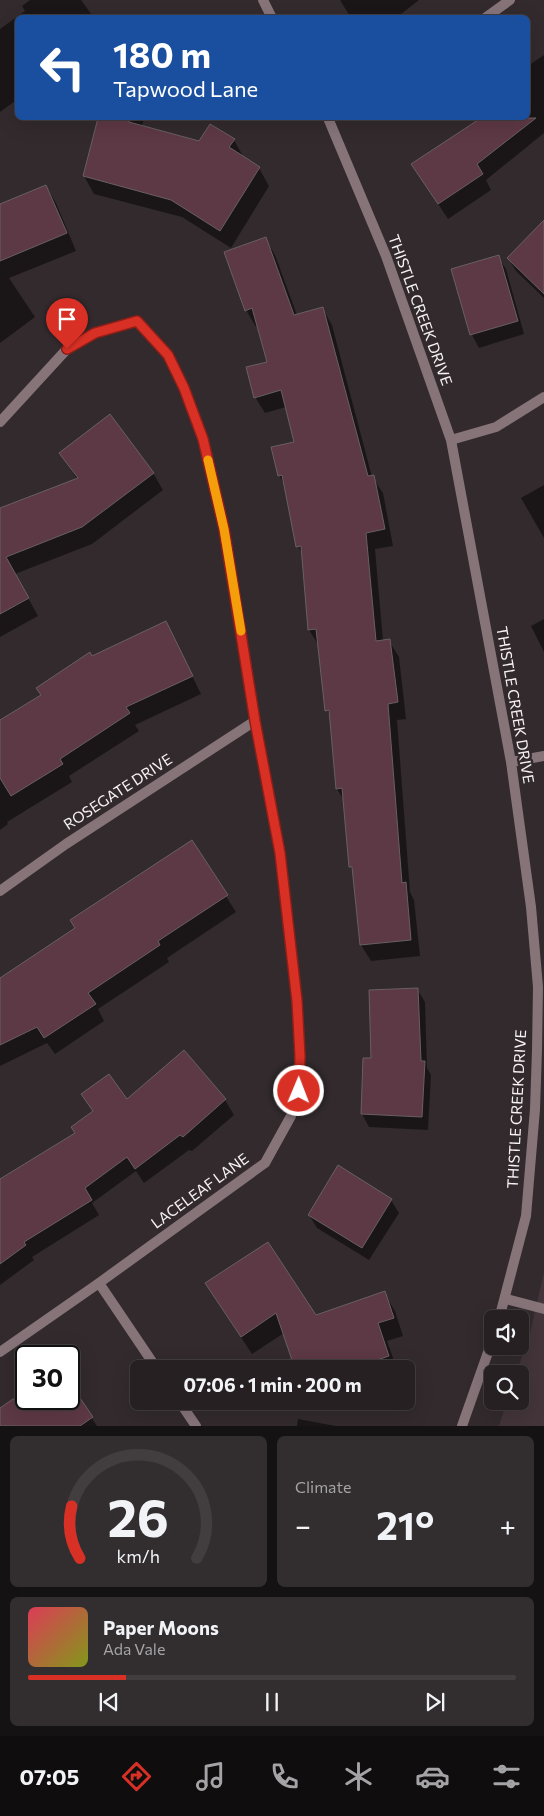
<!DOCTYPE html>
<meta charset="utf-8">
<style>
:root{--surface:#262022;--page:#322d2f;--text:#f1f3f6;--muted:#a4a3a5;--line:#423e40;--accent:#d93025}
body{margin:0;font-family:Commissioner,sans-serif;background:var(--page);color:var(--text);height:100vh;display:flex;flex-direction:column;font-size:19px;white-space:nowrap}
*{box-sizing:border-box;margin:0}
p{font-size:16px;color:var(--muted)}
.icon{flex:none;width:28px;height:28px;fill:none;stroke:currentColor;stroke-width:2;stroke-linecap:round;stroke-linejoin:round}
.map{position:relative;height:1426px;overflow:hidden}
.details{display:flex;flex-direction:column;gap:10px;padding:10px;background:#151213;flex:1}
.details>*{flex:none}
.top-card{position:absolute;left:15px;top:15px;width:515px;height:105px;border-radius:8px;box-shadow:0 5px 20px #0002,0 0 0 1px var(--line);background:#1a4fa0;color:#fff;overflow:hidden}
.buttons{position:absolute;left:484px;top:1310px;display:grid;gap:10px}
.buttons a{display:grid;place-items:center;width:45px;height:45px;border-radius:8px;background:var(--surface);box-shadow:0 5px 20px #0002,0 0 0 1px var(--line);font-size:25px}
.speed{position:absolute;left:15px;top:1345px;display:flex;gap:10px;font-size:25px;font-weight:700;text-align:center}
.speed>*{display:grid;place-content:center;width:65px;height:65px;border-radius:50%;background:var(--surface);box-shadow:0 5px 20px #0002,0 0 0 1px var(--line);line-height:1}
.speed .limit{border:2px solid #111;border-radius:8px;background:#fff;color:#111}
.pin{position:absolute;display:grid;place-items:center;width:42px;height:42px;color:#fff;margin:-51px -21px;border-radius:50% 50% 50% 0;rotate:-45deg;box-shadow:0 0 5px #0007}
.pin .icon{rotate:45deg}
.me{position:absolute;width:55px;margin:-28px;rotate:1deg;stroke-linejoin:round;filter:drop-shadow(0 0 4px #0008)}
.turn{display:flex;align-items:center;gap:18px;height:105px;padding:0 15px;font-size:22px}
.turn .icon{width:65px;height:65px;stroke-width:2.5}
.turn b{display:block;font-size:35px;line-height:42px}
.big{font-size:38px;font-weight:700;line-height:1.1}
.details .tile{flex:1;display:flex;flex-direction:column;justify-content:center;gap:8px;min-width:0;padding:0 18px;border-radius:8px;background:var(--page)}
.details .dial{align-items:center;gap:0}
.dial svg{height:130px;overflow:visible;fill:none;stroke:var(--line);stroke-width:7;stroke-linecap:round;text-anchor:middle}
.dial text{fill:var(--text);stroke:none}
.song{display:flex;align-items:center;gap:15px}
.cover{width:60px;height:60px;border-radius:8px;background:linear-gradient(135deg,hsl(350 70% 55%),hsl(70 70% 35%))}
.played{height:5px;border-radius:2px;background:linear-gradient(90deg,var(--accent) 20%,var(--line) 20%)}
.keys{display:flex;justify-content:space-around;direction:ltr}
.heat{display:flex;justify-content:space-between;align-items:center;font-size:28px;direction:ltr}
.details .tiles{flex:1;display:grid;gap:10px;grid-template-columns:1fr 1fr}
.tile:last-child{grid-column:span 2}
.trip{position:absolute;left:130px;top:1360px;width:285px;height:50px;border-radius:8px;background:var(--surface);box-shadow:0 5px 20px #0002,0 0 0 1px var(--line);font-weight:700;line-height:50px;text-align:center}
.dock{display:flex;height:80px;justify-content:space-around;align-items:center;background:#0f0d0e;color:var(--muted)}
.dock .icon{width:35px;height:35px}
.dock .on{color:var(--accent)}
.dock b{font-size:22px;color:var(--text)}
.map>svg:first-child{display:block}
.built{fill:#43353a}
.shadow{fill:#0007}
.building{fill:#5d3845;stroke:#686063}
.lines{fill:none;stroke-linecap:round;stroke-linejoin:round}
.service{stroke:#867479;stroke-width:10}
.minor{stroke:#867479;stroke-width:10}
.route-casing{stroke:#8d1f18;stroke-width:12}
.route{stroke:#d93025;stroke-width:9}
.slow{stroke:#f59e0b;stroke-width:9}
.labels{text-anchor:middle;stroke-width:5;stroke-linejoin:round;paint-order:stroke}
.street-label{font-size:15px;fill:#f7f2f4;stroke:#322a2d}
</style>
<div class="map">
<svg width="544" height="1426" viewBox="0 0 544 1426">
<rect width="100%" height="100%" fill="#322a2d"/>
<!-- built -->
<path class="built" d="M544 1272V1426H499L507 1401H520V1374H516L530 1333Z"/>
<!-- shadow -->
<path class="shadow" d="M30 0H81L94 18H18V99L0 112V29L25 11 22 6Z
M340 0H419L396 18H351Z
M544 55V133L486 180 491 190 448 219 412 164 476 122 473 118H528V66Z
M99 118H144L142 127 200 142 234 140 244 158 259 168 269 186 231 248 182 217 94 194 84 176Z
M46 186 56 203 76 251 9 278 35 317 0 343V205Z
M544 222V298L516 271 508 258Z
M265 238 275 255 297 315 322 308 332 325 372 477 383 493 393 546 375 549 383 641H389L399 657 406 719 397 720 410 892 414 900 420 956 371 961 361 945 354 873 350 866 345 802 337 789 331 717 327 710 319 646 309 630 303 555 298 546 286 487 279 475 295 443 286 407 265 413 255 397 268 362 258 326 256 327 246 310Z
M498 257 506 269 524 334 479 348 472 335 453 270Z
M60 453 153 473 163 490 92 544 15 574 38 616 0 637V524L77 479Z
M544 485V538L521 498Z
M544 619V652L531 626Z
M166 623 201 694 135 725 139 731 69 776 72 782 7 822 8 824 0 830V722L42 696 92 658Z
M191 842 236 912 167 958 169 962 98 1009 104 1021 55 1054 47 1043 0 1066V988Z
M417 989 425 1002 427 1068 431 1075 428 1130 369 1127 362 1114 372 1059Z
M83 1094 127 1101 225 1100 234 1115 192 1151 189 1150 144 1183 136 1171 92 1203 99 1215 32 1257 34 1260 0 1285V1193L76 1134 94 1112Z
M391 1200 399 1213 369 1260 317 1228 309 1215Z
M384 1293 395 1311 403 1336 387 1341 397 1369H296L284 1333 252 1354 217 1301 315 1316Z
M26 1391V1399H59L62 1404 76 1394 97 1426H0V1409Z
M298 1419 336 1426H297Z"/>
<!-- building -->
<path class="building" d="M98 118H130L129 122 199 141 210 124 235 139 229 147 260 167 220 231 171 200 83 176Z
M481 118H536L477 164 483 174 438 204 411 164Z
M46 185 67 233 0 261V204Z
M544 220V294L507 258Z
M266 237 294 315 323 307 368 476 374 475 385 529 366 533 376 641 390 639 398 702 388 704 402 883 406 882 411 940 360 945 352 867H349L342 788 336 789 329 710 325 711 316 629 308 630 301 546 296 547 282 475 278 476 271 447 294 442 281 390 254 398 246 367 267 362 252 308 245 311 224 252Z
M499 255 518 321 470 335 451 269Z
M110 414 154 473 82 527 6 557 29 598 0 614V508L78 478 59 453Z
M166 621 193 676 126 707 130 713 60 759 63 764 11 796 0 778V720L41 695 36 688 90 652 92 656Z
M192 840 228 895 158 941 160 945 88 993 96 1004 44 1038 37 1027 0 1045V978L75 928 70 920Z
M418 988 421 1061H425L422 1117 361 1114 363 1058H371L369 990Z
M184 1050 226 1099 183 1137 180 1135 135 1169 127 1157 85 1188 92 1200 24 1242 26 1245 0 1264V1179L75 1133 71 1127 93 1111 81 1094 109 1074 127 1099Z
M338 1165 392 1199 362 1248 308 1215Z
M268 1242 316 1315 385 1291 394 1318 378 1323 389 1356 351 1369H295L276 1313 241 1337 205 1283Z
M76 1392 93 1417 80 1426H0V1408L13 1399H69Z"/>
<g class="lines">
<!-- service -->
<path class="service" d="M506 1299 544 1309"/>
<!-- minor -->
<path class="minor" d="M263 0 272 18
M485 18 510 0
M328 118 386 256 451 440 511 762 531 907 538 987 537 1050 535 1109 526 1216 499 1319
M0 422 67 349 95 333 137 321 168 355 184 388 203 439 224 529 255 721 280 853 297 1001 300 1056 299 1091 291 1116 265 1163 99 1283 0 1352
M451 440 496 427 544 397
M511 762 544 756
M0 891 66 844 255 721
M99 1283 157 1369
M179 1401 196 1426
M462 1426 492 1341"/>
</g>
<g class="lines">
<defs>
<path id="route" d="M67 349 95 333 137 321 168 355 184 388 203 439 224 529 255 721 280 853 297 1001 300 1056 299 1091"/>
</defs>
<!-- route casing -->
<use href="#route" class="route-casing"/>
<!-- route -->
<use href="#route" class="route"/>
<!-- slow -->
<path class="slow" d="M208 460 224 529 241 631"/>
</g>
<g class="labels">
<!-- street labels -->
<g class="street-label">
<text transform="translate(420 310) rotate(70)" y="5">THISTLE CREEK DRIVE</text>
<text transform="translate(515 705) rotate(80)" y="5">THISTLE CREEK DRIVE</text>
<text transform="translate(118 792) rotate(-33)" y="5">ROSEGATE DRIVE</text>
<text transform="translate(517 1109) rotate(-87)" y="5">THISTLE CREEK DRIVE</text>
<text transform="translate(200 1191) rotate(-36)" y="5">LACELEAF LANE</text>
</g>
</g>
</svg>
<div class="buttons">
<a><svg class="icon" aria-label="sound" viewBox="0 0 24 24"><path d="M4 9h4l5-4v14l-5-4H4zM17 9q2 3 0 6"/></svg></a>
<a><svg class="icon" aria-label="search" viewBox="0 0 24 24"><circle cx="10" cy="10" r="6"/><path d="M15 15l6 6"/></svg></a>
</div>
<div class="speed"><div class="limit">30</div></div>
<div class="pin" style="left:67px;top:349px;background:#d93025"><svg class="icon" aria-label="arrive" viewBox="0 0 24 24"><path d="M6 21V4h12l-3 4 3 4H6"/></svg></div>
<svg class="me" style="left:299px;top:1091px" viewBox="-20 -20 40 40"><circle r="17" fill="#d93025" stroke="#fff" stroke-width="3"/><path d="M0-11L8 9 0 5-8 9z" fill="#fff"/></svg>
<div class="trip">07:06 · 1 min · 200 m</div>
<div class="top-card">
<div class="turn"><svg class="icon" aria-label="left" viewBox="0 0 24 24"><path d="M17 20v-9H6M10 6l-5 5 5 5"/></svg><div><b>180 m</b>Tapwood Lane</div></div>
</div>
</div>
<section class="details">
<div class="tiles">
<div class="tile dial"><svg viewBox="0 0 100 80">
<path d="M14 69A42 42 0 1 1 86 69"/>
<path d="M14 69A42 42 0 0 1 9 37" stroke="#d93025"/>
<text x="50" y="56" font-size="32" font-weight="700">26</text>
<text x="50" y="72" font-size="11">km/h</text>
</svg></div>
<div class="tile"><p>Climate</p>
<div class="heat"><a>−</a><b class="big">21°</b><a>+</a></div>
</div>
<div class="tile">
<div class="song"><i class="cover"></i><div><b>Paper Moons</b><p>Ada Vale</p></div></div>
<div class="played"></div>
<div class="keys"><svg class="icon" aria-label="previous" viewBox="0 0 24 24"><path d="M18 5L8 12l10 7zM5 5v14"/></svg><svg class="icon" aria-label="pause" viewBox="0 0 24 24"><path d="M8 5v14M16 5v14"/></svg><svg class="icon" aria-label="next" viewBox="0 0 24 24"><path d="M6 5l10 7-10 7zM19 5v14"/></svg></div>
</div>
</div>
</section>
<nav class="dock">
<b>07:05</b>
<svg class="icon on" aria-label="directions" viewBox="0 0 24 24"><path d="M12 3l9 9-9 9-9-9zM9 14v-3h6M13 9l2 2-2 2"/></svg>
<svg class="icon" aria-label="music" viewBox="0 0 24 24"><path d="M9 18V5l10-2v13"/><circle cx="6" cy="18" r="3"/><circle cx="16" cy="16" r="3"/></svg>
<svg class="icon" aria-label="phone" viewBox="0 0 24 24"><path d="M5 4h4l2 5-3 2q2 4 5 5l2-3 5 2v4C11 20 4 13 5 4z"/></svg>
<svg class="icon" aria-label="climate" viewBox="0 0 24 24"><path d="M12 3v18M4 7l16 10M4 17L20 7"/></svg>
<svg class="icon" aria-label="car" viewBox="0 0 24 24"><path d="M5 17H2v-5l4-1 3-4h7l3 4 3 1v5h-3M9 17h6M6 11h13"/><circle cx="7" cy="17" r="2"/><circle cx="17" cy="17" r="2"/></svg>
<svg class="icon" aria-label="filters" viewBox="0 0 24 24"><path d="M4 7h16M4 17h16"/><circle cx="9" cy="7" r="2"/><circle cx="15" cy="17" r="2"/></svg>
</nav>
